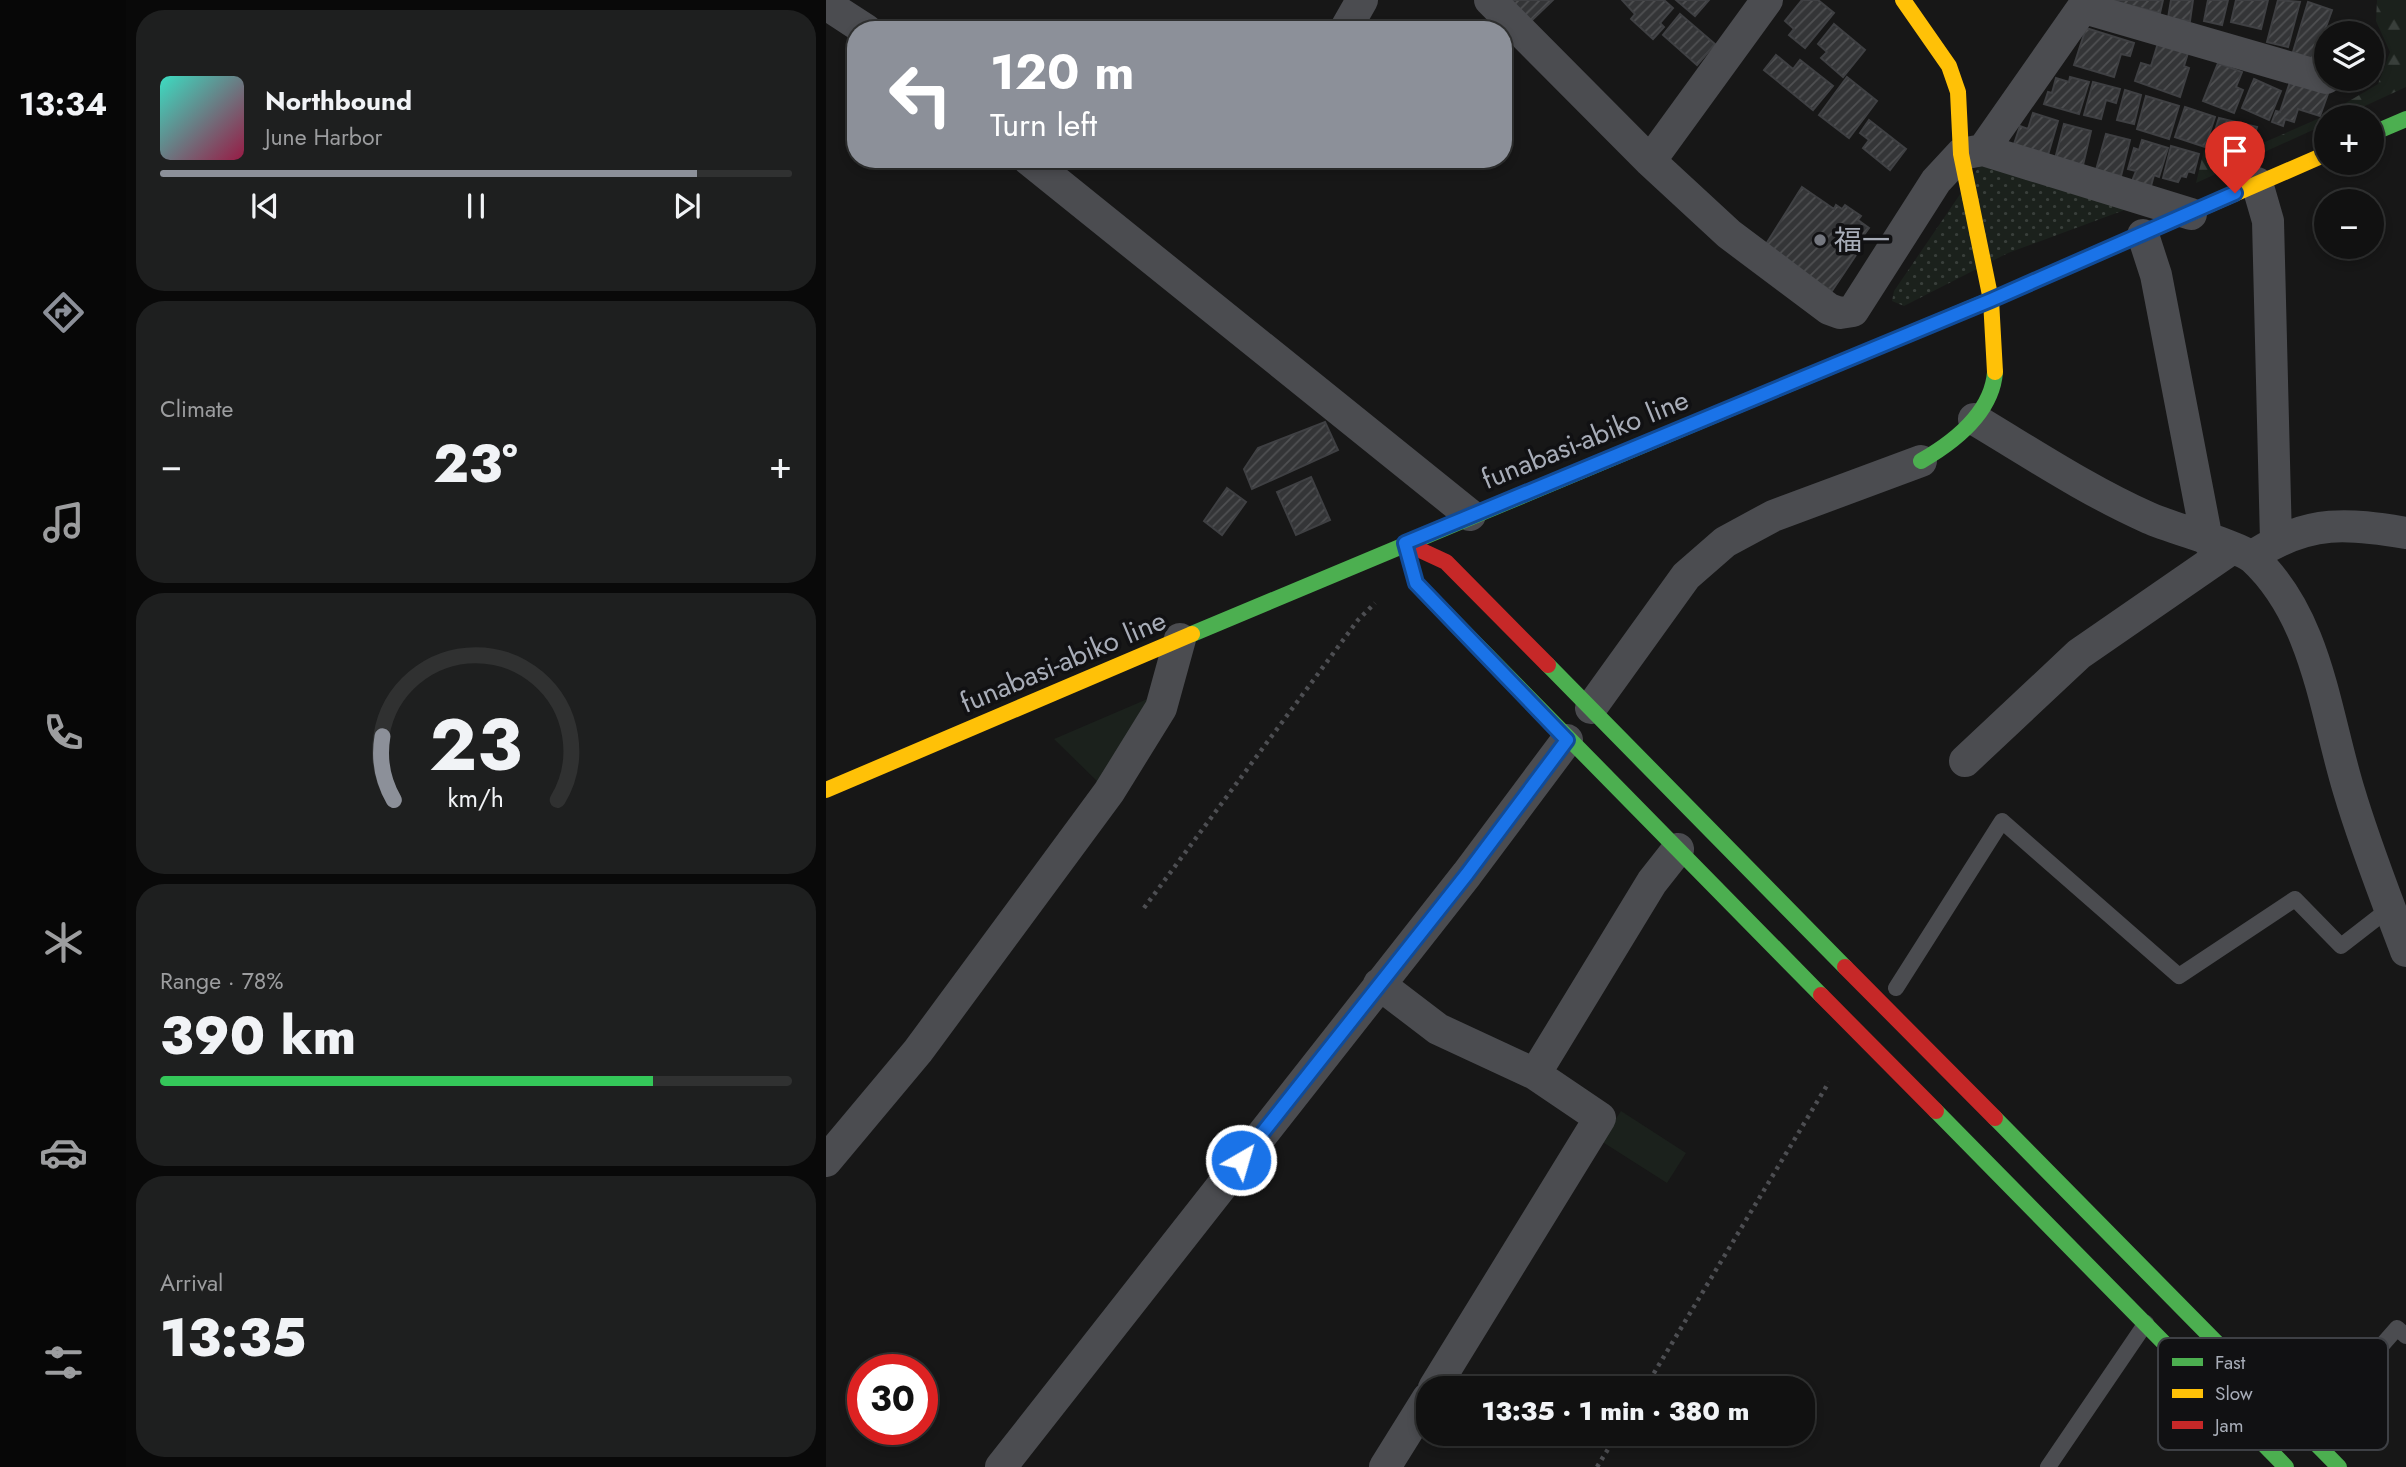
<!DOCTYPE html>
<meta charset="utf-8">
<style>
:root{--surface:#111;--page:#1e1f1f;--text:#f1f3f6;--muted:#9c9d9f;--line:#303131;--accent:#8c9099}
body{margin:0;font-family:Jost,"Noto Sans JP",sans-serif;background:var(--page);color:var(--text);height:100vh;display:flex;flex-direction:column;font-size:26px;white-space:nowrap}
*{box-sizing:border-box;margin:0}
p{font-size:23px;color:var(--muted)}
.icon{flex:none;width:38px;height:38px;fill:none;stroke:currentColor;stroke-width:2;stroke-linecap:round;stroke-linejoin:round}
.map{position:relative;flex:1;overflow:hidden}
.panel{display:flex;flex-direction:column;gap:10px;padding:10px;background:#090909;width:700px}
.panel>*{flex:none}
.top-card{position:absolute;left:21px;top:21px;width:665px;height:147px;border-radius:28px;box-shadow:0 4px 10px #0003,0 0 0 2px var(--line);background:#8c9099;color:#fff;overflow:hidden}
.tools{position:absolute;left:1488px;top:21px;display:grid;gap:14px}
.tools a{display:grid;place-items:center;width:70px;height:70px;border-radius:50%;background:var(--surface);box-shadow:0 4px 10px #0003,0 0 0 2px var(--line);font-size:35px}
.speed{position:absolute;left:21px;top:1354px;display:flex;gap:14px;font-size:35px;font-weight:700;text-align:center}
.speed>*{display:grid;place-content:center;width:91px;height:91px;border-radius:50%;background:var(--surface);box-shadow:0 4px 10px #0003,0 0 0 2px var(--line);line-height:1}
.speed .limit{border:10px solid #d22;background:#fff;color:#111}
.pin{position:absolute;display:grid;place-items:center;width:60px;height:60px;color:#fff;margin:-72px -30px;border-radius:50% 50% 50% 0;rotate:-45deg;box-shadow:0 0 7px #0007}
.pin .icon{rotate:45deg}
.me{position:absolute;width:77px;margin:-38px;rotate:38deg;stroke-linejoin:round;filter:drop-shadow(0 0 5px #0008)}
.turn{display:flex;align-items:center;gap:24px;height:147px;padding:0 28px;font-size:32px}
.turn .icon{width:91px;height:91px;stroke-width:2.5}
.turn b{display:block;font-size:49px;line-height:60px}
.big{font-size:52px;font-weight:800;line-height:1.1}
.panel .tile{flex:1;display:flex;flex-direction:column;justify-content:center;gap:10px;min-width:0;padding:0 24px;border-radius:28px;background:var(--page)}
.panel .dial{align-items:center;gap:0}
.dial svg{height:182px;overflow:visible;fill:none;stroke:var(--line);stroke-width:7;stroke-linecap:round;text-anchor:middle}
.dial text{fill:var(--text);stroke:none}
.song{display:flex;align-items:center;gap:21px}
.cover{width:84px;height:84px;border-radius:10px;background:linear-gradient(135deg,hsl(170 70% 55%),hsl(340 70% 35%))}
.played{height:7px;border-radius:4px;background:linear-gradient(90deg,var(--accent) 85%,var(--line) 85%)}
.keys{display:flex;justify-content:space-around;direction:ltr}
.heat{display:flex;justify-content:space-between;align-items:center;font-size:38px;direction:ltr}
.charge{height:10px;border-radius:5px;background:linear-gradient(90deg,#34c759 78%,var(--line) 0)}
.trip{position:absolute;left:590px;top:1376px;width:399px;height:70px;border-radius:28px;background:var(--surface);box-shadow:0 4px 10px #0003,0 0 0 2px var(--line);font-weight:800;line-height:70px;text-align:center}
main{display:flex;flex:1;min-height:0}
.tab-bar{display:flex;flex-direction:column;width:126px;justify-content:space-around;align-items:center;background:#070707;color:var(--muted)}
.tab-bar .icon{width:49px;height:49px}
.tab-bar .on{color:var(--accent)}
.tab-bar b{font-size:32px;color:var(--text)}
.map>svg:first-child{display:block}
.grass{fill:url(#grass-dots)}
.forest{fill:url(#forest-firs)}
.park{fill:#1b211c}
.building{fill:url(#building-hatch);stroke:#3f4043;stroke-width:2}
.lines{fill:none;stroke-linecap:round;stroke-linejoin:round}
.path{stroke:#4d4e52;stroke-width:4.5;stroke-dasharray:3.5 5;stroke-linecap:butt}
.lane{stroke:#4b4c50;stroke-width:16}
.street{stroke:#4b4c50;stroke-width:32}
.fast{stroke:#4caf50;stroke-width:16}
.slow{stroke:#ffc107;stroke-width:16}
.jam{stroke:#c62828;stroke-width:16}
.route-casing{stroke:#114b97;stroke-width:18}
.route{stroke:#1a73e8;stroke-width:12}
.poi-dot{fill:#757880;stroke:#111113;stroke-width:2.5}
.labels{text-anchor:middle;stroke-width:7;stroke-linejoin:round;paint-order:stroke}
.poi-label{font-size:28px;fill:#a8adb8;stroke:#111113;text-anchor:start}
.street-label{font-size:28px;fill:#a8adb8;stroke:#111113}
.key{fill:#111113;stroke:#3e4045;stroke-width:2}
.key-label{font-size:19px;fill:#a8adb8}
</style>
<main>
<nav class="tab-bar">
<b>13:34</b>
<svg class="icon on" aria-label="directions" viewBox="0 0 24 24"><path d="M12 3l9 9-9 9-9-9zM9 14v-3h6M13 9l2 2-2 2"/></svg>
<svg class="icon" aria-label="music" viewBox="0 0 24 24"><path d="M9 18V5l10-2v13"/><circle cx="6" cy="18" r="3"/><circle cx="16" cy="16" r="3"/></svg>
<svg class="icon" aria-label="phone" viewBox="0 0 24 24"><path d="M5 4h4l2 5-3 2q2 4 5 5l2-3 5 2v4C11 20 4 13 5 4z"/></svg>
<svg class="icon" aria-label="climate" viewBox="0 0 24 24"><path d="M12 3v18M4 7l16 10M4 17L20 7"/></svg>
<svg class="icon" aria-label="car" viewBox="0 0 24 24"><path d="M5 17H2v-5l4-1 3-4h7l3 4 3 1v5h-3M9 17h6M6 11h13"/><circle cx="7" cy="17" r="2"/><circle cx="17" cy="17" r="2"/></svg>
<svg class="icon" aria-label="filters" viewBox="0 0 24 24"><path d="M4 7h16M4 17h16"/><circle cx="9" cy="7" r="2"/><circle cx="15" cy="17" r="2"/></svg>
</nav>
<section class="panel">
<div class="tile">
<div class="song"><i class="cover"></i><div><b>Northbound</b><p>June Harbor</p></div></div>
<div class="played"></div>
<div class="keys"><svg class="icon" aria-label="previous" viewBox="0 0 24 24"><path d="M18 5L8 12l10 7zM5 5v14"/></svg><svg class="icon" aria-label="pause" viewBox="0 0 24 24"><path d="M8 5v14M16 5v14"/></svg><svg class="icon" aria-label="next" viewBox="0 0 24 24"><path d="M6 5l10 7-10 7zM19 5v14"/></svg></div>
</div>
<div class="tile"><p>Climate</p>
<div class="heat"><a>−</a><b class="big">23°</b><a>+</a></div>
</div>
<div class="tile dial"><svg viewBox="0 0 100 80">
<path d="M14 69A42 42 0 1 1 86 69"/>
<path d="M14 69A42 42 0 0 1 9 41" stroke="#8c9099"/>
<text x="50" y="56" font-size="32" font-weight="700">23</text>
<text x="50" y="72" font-size="11">km/h</text>
</svg></div>
<div class="tile"><p>Range · 78%</p><b class="big">390 km</b><div class="charge"></div></div>
<div class="tile"><p>Arrival</p><b class="big">13:35</b></div>
</section>
<div class="map">
<svg width="1580" height="1467" viewBox="0 0 1580 1467">
<defs>
<pattern id="grass-dots" width="8" height="8" patternUnits="userSpaceOnUse" patternTransform="scale(1.75)"><rect width="8" height="8" fill="#1b211c"/><path d="M2 2h.1M6 6h.1" fill="none" stroke="#393f3b" stroke-width="1.8" stroke-linecap="round"/></pattern>
<pattern id="forest-firs" width="22" height="20" patternUnits="userSpaceOnUse" patternTransform="scale(1.75)"><rect width="22" height="20" fill="#1b211c"/><path d="M5 1l3.5 6h-7zM16 11l3.5 6h-7z" fill="#393f3b"/></pattern>
<pattern id="building-hatch" width="6" height="6" patternUnits="userSpaceOnUse" patternTransform="scale(1.75)"><rect width="6" height="6" fill="#343537"/><path d="M-1 1l2-2M0 6l6-6M5 7l2-2" fill="none" stroke="#4f5052"/></pattern>
</defs>
<rect width="100%" height="100%" fill="#171717"/>
<!-- grass -->
<path class="grass" d="M1154 165 1304 208 1182 253 1078 306 1066 301 1068 291Z"/>
<!-- forest -->
<path class="forest" d="M1551 0H1580V87L1515 117H1500V124L1370 183 1378 150 1407 156 1496 117 1552 84 1564 52 1550 21Z"/>
<!-- park -->
<path class="park" d="M333 694 274 784 228 739Z
M795 1111 860 1153 841 1183 775 1141Z"/>
<!-- building -->
<path class="building" d="M683 0H727L704 22Z
M796 0H838L847 8 834 23 838 27 827 39 805 19 809 14Z
M850 0H883L869 16Z
M976 0H992L1008 13 979 48 963 35 968 29 959 21Z
M1283 0H1337L1334 13Z
M1345 0H1367L1364 21 1342 18Z
M1382 0H1402L1396 25 1378 21Z
M1410 0H1442L1435 29 1405 22Z
M1452 0 1474 2 1462 47 1441 42Z
M1482 2 1506 10 1488 60 1467 52Z
M854 14 889 44 871 65 837 35Z
M1511 23 1528 29 1527 32 1530 33H1507Z
M1008 24 1039 50 1017 77 995 58 1001 52 992 44Z
M1260 28 1308 43 1304 56 1295 54 1288 77 1248 65Z
M1332 43 1362 53 1358 66 1363 68 1354 97 1309 81 1315 63 1325 66Z
M950 55 967 69 974 60 1007 86 987 110 938 70Z
M1392 63 1416 72 1410 87 1417 90 1408 113 1377 101Z
M1021 77 1051 101 1023 138 993 115Z
M1244 77 1263 82 1253 114 1218 104 1222 92 1226 93 1230 78 1243 82Z
M1428 79 1455 91 1443 120 1416 108Z
M1465 79 1503 91 1494 116 1472 109 1468 122 1459 119 1457 126 1446 122 1450 111 1454 112Z
M1267 82 1294 89 1290 103 1280 100 1275 119 1258 115Z
M1299 90 1315 95 1308 124 1291 120Z
M1320 96 1353 106 1343 139 1311 129Z
M1359 107 1389 117 1379 147 1349 137Z
M1207 113 1232 121 1222 155 1188 144 1194 126 1202 129Z
M1393 118 1431 127 1427 140 1421 139 1420 145 1403 150 1385 143Z
M1043 120 1080 149 1064 170 1037 148 1043 140 1034 133Z
M1238 124 1265 131 1257 165 1229 159Z
M1280 134 1304 140 1295 176 1270 170Z
M1316 140 1342 148 1333 177 1328 175 1325 186 1306 181 1310 171 1302 169 1308 148 1313 150Z
M1345 146 1373 154 1368 173 1362 171 1360 177 1355 176 1352 182 1337 178Z
M976 187 1008 209 1010 205 1016 209 1019 205 1035 216 1032 220 1043 228 1030 246 1034 249 1006 291 937 249Z
M499 422 512 450 426 489 418 469 432 448Z
M485 477 504 520 470 535 451 492Z
M401 488 420 502 396 535 378 521Z"/>
<g class="lines">
<!-- path -->
<path class="path" d="M318 908 532 620 549 603
M819 1388 1003 1082
M771 1467 792 1433"/>
<!-- lane -->
<path class="lane" d="M1070 988 1176 821 1353 976 1469 899 1515 946 1564 908
M1493 1417 1571 1328 1580 1336
M1222 1467 1320 1323"/>
<!-- street -->
<path class="street" d="M664 0 824 161 903 234 1003 309 1014 313 1027 311 1110 181 1135 154 1157 150 1365 214
M0 4 40 30
M1258 8 1500 78
M519 30 536 0
M1157 150 1262 0
M202 159 644 515
M824 161 941 0
M1431 183 1442 221 1450 541
M1317 235 1330 275 1381 540
M1148 419C1205 453 1262 491 1323 518 1345 528 1413 546 1427 558 1491 617 1499 713 1523 791 1539 845 1560 898 1580 951
M1433 552C1484 520 1522 523 1580 533
M765 708 860 576 899 542 947 516 1095 461
M1139 761 1253 654 1405 549
M553 984 612 1029 709 1074 774 1118 608 1388
M709 1074 826 882 852 849
M0 1161 92 1051 283 792 335 708 354 639
M175 1467 641 874 741 740
M559 1467 602 1398"/>
<!-- fast -->
<path class="fast" d="M1545 134 1580 119
M1095 461C1128 442 1166 413 1169 372
M579 543 590 583 995 995
M366 634 1176 295
M722 665 1019 967
M1110 1111 1460 1467
M1169 1118 1513 1467"/>
<!-- slow -->
<path class="slow" d="M1077 0 1123 66 1132 92 1135 154 1165 300 1169 372
M1176 295 1500 154
M0 790 366 634"/>
<!-- jam -->
<path class="jam" d="M579 543 620 562 722 665
M1019 967 1169 1118
M995 995 1110 1111"/>
</g>
<g class="lines">
<defs>
<path id="route" d="M415 1160 641 874 741 740 590 583 579 543 1165 300 1409 193"/>
</defs>
<!-- route casing -->
<use href="#route" class="route-casing"/>
<!-- route -->
<use href="#route" class="route"/>
</g>
<!-- markers -->
<circle class="poi-dot" cx="994" cy="240" r="7"/>
<g class="labels">
<!-- poi labels -->
<g class="poi-label">
<text x="1008" y="250">福一</text>
</g>
<!-- street labels -->
<g class="street-label">
<text transform="translate(759 439) rotate(-22)" y="10">funabasi-abiko line</text>
<text transform="translate(237 661) rotate(-23)" y="10">funabasi-abiko line</text>
</g>
</g>
<!-- legend -->
<rect x="1332" y="1338" width="230" height="112" rx="10" class="key"/>
<rect x="1346" y="1358" width="31" height="8" fill="#4caf50"/>
<rect x="1346" y="1389" width="31" height="9" fill="#ffc107"/>
<rect x="1346" y="1421" width="31" height="8" fill="#c62828"/>
<g class="key-label">
<text x="1389" y="1369">Fast</text>
<text x="1389" y="1400">Slow</text>
<text x="1389" y="1432">Jam</text>
</g>
</svg>
<div class="tools">
<a><svg class="icon" aria-label="layers" viewBox="0 0 24 24"><path d="M12 4l9 5-9 5-9-5zM3 14l9 5 9-5"/></svg></a>
<a>+</a>
<a>−</a>
</div>
<div class="speed"><div class="limit">30</div></div>
<div class="pin" style="left:1409px;top:193px;background:#d93025"><svg class="icon" aria-label="arrive" viewBox="0 0 24 24"><path d="M6 21V4h12l-3 4 3 4H6"/></svg></div>
<svg class="me" style="left:415px;top:1160px" viewBox="-20 -20 40 40"><circle r="17" fill="#1a73e8" stroke="#fff" stroke-width="3"/><path d="M0-11L8 9 0 5-8 9z" fill="#fff"/></svg>
<div class="trip">13:35 · 1 min · 380 m</div>
<div class="top-card">
<div class="turn"><svg class="icon" aria-label="left" viewBox="0 0 24 24"><path d="M17 20v-9H6M10 6l-5 5 5 5"/></svg><div><b>120 m</b>Turn left</div></div>
</div>
</div>
</main>
